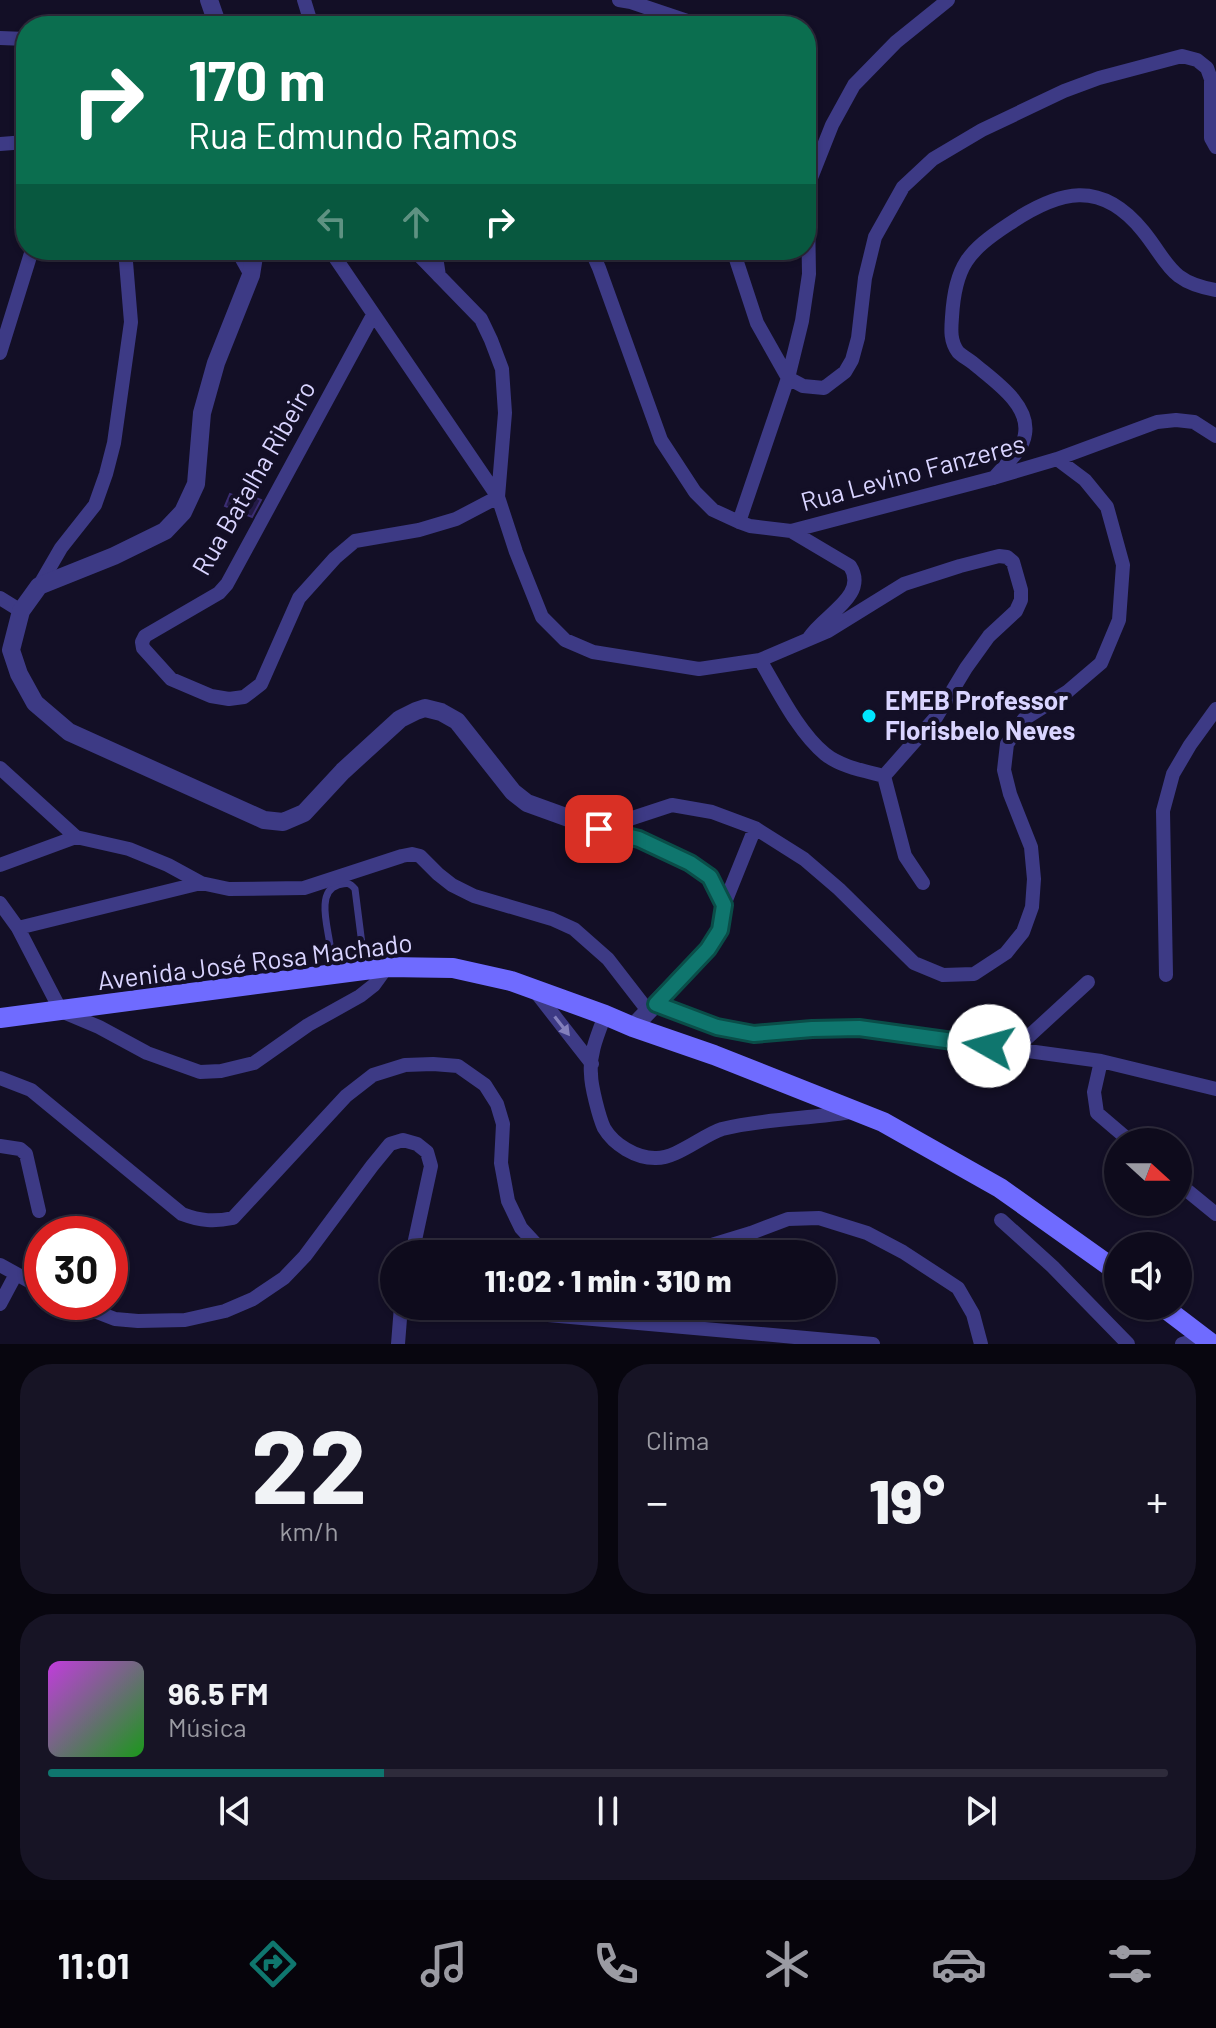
<!DOCTYPE html>
<html lang="pt">
<meta charset="utf-8">
<style>
:root{--surface:#0e0b1c;--page:#171425;--text:#f1f3f6;--muted:#9b9ba3;--line:#2e2b3b;--accent:#0f766e}
body{margin:0;font-family:Barlow,sans-serif;background:var(--page);color:var(--text);height:100vh;display:flex;flex-direction:column;font-size:30px;white-space:nowrap}
*{box-sizing:border-box;margin:0}
p{font-size:26px;color:var(--muted)}
.icon{flex:none;width:44px;height:44px;fill:none;stroke:currentColor;stroke-width:2;stroke-linecap:round;stroke-linejoin:round}
.map{position:relative;height:1344px;overflow:hidden}
.drawer{display:flex;flex-direction:column;gap:20px;padding:20px;background:#08060f;flex:1}
.drawer>*{flex:none}
.banner{position:absolute;left:16px;top:16px;width:800px;height:244px;border-radius:32px;box-shadow:0 2px 6px #0004,0 0 0 2px var(--line);background:#0b6e4f;color:#fff;overflow:hidden}
.needle{width:52px;rotate:111deg}
.buttons{position:absolute;left:1104px;top:1128px;display:grid;gap:16px}
.buttons a{display:grid;place-items:center;width:88px;height:88px;border-radius:50%;background:var(--surface);box-shadow:0 2px 6px #0004,0 0 0 2px var(--line);font-size:40px}
.speed{position:absolute;left:24px;top:1216px;display:flex;gap:16px;font-size:40px;font-weight:700;text-align:center}
.speed>*{display:grid;place-content:center;width:104px;height:104px;border-radius:50%;background:var(--surface);box-shadow:0 2px 6px #0004,0 0 0 2px var(--line);line-height:1}
.speed .limit{border:12px solid #d22;background:#fff;color:#111}
.pin{position:absolute;display:grid;place-items:center;width:68px;height:68px;color:#fff;margin:-34px;border-radius:16px;box-shadow:0 4px 12px #0006}
.me{position:absolute;width:88px;margin:-44px;rotate:277deg;stroke-linejoin:round;filter:drop-shadow(0 0 6px #0008)}
.turn{display:flex;align-items:center;gap:28px;height:168px;padding:0 40px;font-size:36px}
.turn .icon{width:104px;height:104px;stroke-width:2.5}
.turn b{display:block;font-size:56px;line-height:68px}
.lanes{display:flex;align-items:center;height:76px;padding:0 40px;background:#0003;justify-content:center;gap:40px;direction:ltr}
.lanes .off{opacity:.35}
.big{font-size:60px;font-weight:800;line-height:1.1}
.drawer .tile{flex:1;display:flex;flex-direction:column;justify-content:center;gap:12px;min-width:0;padding:0 28px;border-radius:32px;background:var(--page)}
.drawer .dial{align-items:center;gap:0}
.dial b{font-size:104px;line-height:1}
.song{display:flex;align-items:center;gap:24px}
.cover{width:96px;height:96px;border-radius:12px;background:linear-gradient(135deg,hsl(290 70% 55%),hsl(120 70% 35%))}
.played{height:8px;border-radius:4px;background:linear-gradient(90deg,var(--accent) 30%,var(--line) 30%)}
.keys{display:flex;justify-content:space-around;direction:ltr}
.heat{display:flex;justify-content:space-between;align-items:center;font-size:44px;direction:ltr}
.drawer .tiles{flex:1;display:grid;gap:20px;grid-template-columns:1fr 1fr}
.tile:last-child{grid-column:span 2}
.trip{position:absolute;left:380px;top:1240px;width:456px;height:80px;border-radius:40px;background:var(--surface);box-shadow:0 2px 6px #0004,0 0 0 2px var(--line);font-weight:800;line-height:80px;text-align:center}
.dock{display:flex;height:128px;justify-content:space-around;align-items:center;background:#06040b;color:var(--muted)}
.dock .icon{width:56px;height:56px}
.dock .current{color:var(--accent)}
.dock b{font-size:36px;color:var(--text)}
.map>svg:first-child{display:block}
.building{fill:#241b47;stroke:#3b2d73;stroke-width:2}
.lines{fill:none;stroke-linecap:round;stroke-linejoin:round}
.service{stroke:#3d3a85;stroke-width:7}
.minor{stroke:#3d3a85;stroke-width:14}
.tertiary{stroke:#3d3a85;stroke-width:18}
.secondary{stroke:#6f6bff;stroke-width:20}
.oneway{fill:#837fbc}
.route-casing{stroke:#0a4d48;stroke-width:20}
.route{stroke:#0f766e;stroke-width:14}
.poi-dot{fill:#00e5ff;stroke:#130f26;stroke-width:3}
.labels{text-anchor:middle;stroke-width:8;stroke-linejoin:round;paint-order:stroke}
.street-label{font-size:26px;fill:#d9d4ff;stroke:#130f26}
.poi-label{font-size:26px;font-weight:bold;fill:#d9d4ff;stroke:#130f26;text-anchor:start}
</style>
<div class="map">
<svg width="1216" height="1344" viewBox="0 0 1216 1344">
<rect width="100%" height="100%" fill="#130f26"/>
<!-- building -->
<path class="building" d="M240 491 261 500 252 517 225 506 230 494 238 497Z"/>
<g class="lines">
<!-- service -->
<path class="service" d="M330 945C328 928 316 891 338 885 347 883 349 882 355 889L365 968"/>
<!-- minor -->
<path class="minor" d="M304 0 312 26
M619 0 631 2 690 22 696 26
M0 38 26 39
M0 144 26 142
M237 250 251 275
M330 250 498 497 516 552 542 617 565 640 593 652 699 669 760 660 828 631 904 584 960 566 999 556 1007 557 1013 562 1021 590V600L1016 611 989 636 966 668 937 716 884 776
M435 250 439 276
M591 250 599 268 661 440 695 492 713 510 739 522 750 526 791 531 993 478 1057 459 1157 422 1176 420 1194 422 1216 436
M733 250 757 323 788 378
M373 315 227 584 219 593 145 636 142 642 143 648 171 679 211 696 229 699 244 697 261 684 299 598 335 558 355 541 419 530 456 519 498 497 505 413 502 369 491 340 481 319 414 250
M0 353 32 250
M788 378 803 386 824 388 845 372 852 360 858 338 865 278 875 237 903 187 933 159 982 130 1064 91 1099 78 1182 56 1197 60 1207 68 1211 79V138L1216 147
M994 478C1004 465 1023 451 1025 434 1030 404 993 380 973 363 968 359 962 356 958 352 950 341 951 330 952 317 955 266 968 251 1009 224 1059 190 1101 179 1143 231 1169 263 1169 282 1216 290
M739 522 788 378 802 321 809 274 808 214 811 178 832 125 854 85 896 42 948 0
M791 531 850 566C869 596 823 615 809 638
M39 586 61 548 95 505 106 474 114 443 131 322 125 250
M0 598 21 611
M760 660C778 690 798 732 825 754 841 767 865 771 884 776
M0 768 76 837 129 849 168 865 201 883 229 889 304 888 402 856 412 854 420 856 438 874 452 885 474 896 552 919 574 929 608 959 649 1012
M884 776 905 856 923 883
M599 829 672 805 712 812 755 828 804 859 839 889 914 963 943 975 974 974 1006 953 1023 932 1032 907 1034 879 1031 847 1010 794 1004 770 1007 744 1024 719 1067 692 1101 663 1119 620 1123 565 1107 507 1085 480 1057 459
M0 865 76 837
M0 903 18 928 61 1011 99 1027 147 1053 200 1072 221 1071 254 1063 308 1025 360 996 374 985 387 967
M724 905 755 828
M18 928 201 883
M1166 975 1163 811 1173 774 1190 745 1216 709
M535 991 592 1064
M656 1004 717 1027 754 1034 812 1029 859 1028 1101 1061 1216 1089
M605 1015C598 1034 589 1054 591 1074 591 1086 599 1117 604 1128 614 1145 636 1158 655 1158 676 1159 703 1135 722 1129 766 1118 812 1119 856 1111
M1015 1049 1088 982
M1101 1061 1094 1092 1097 1113 1131 1142
M0 1078 31 1090 182 1214C201 1221 214 1222 233 1218L346 1096 373 1075 405 1065 433 1064 458 1066 485 1085 497 1104 503 1124 501 1163 508 1201 521 1228 545 1254
M0 1146 20 1149 26 1154 39 1211
M1178 1183 1216 1214
M1001 1220 1053 1267 1128 1344
M682 1254 751 1233 788 1219 819 1218 867 1233 903 1252 958 1288 973 1314 981 1344
M0 1265 42 1288
M71 1302 115 1319 138 1321 185 1320 225 1311 253 1299 284 1278 305 1256 372 1166 390 1144 403 1140 417 1144 427 1152 431 1166 412 1254
M0 1304 16 1274
M402 1306 492 1310 873 1344
M398 1344 401 1306
M1182 1344 1203 1338"/>
<!-- tertiary -->
<path class="tertiary" d="M209 0 218 26
M255 250 251 275 216 363 202 413 196 484 183 512 165 531 114 556 39 586 21 611 11 650 19 674 35 703 69 732 264 820 283 822 304 813 343 771 400 719 416 711 425 708 441 712 457 721 513 792 527 803 599 829 639 839 690 863 710 877 724 905 720 930 708 949 633 1027"/>
<!-- secondary -->
<path class="secondary" d="M0 1018 387 967 453 968 511 981 605 1015 633 1027 714 1055 883 1122 1000 1188 1118 1272
M1162 1306 1212 1344"/>
</g>
<!-- one-way arrows -->
<defs><path id="oneway-solid" d="M-6-.8H1V-3.2L6.5 0L1 3.2V.8H-6Z" transform="scale(2)"/></defs>
<use class="oneway" href="#oneway-solid" transform="translate(562 1026) rotate(52)"/>
<g class="lines">
<defs>
<path id="route" d="M599 829 639 839 690 863 710 877 724 905 720 930 708 949 656 1004 717 1027 754 1034 812 1029 859 1028 989 1046"/>
</defs>
<!-- route casing -->
<use href="#route" class="route-casing"/>
<!-- route -->
<use href="#route" class="route"/>
</g>
<!-- markers -->
<circle class="poi-dot" cx="869" cy="716" r="8"/>
<g class="labels">
<!-- street labels -->
<g class="street-label">
<text transform="translate(913 473) rotate(-15)" y="9">Rua Levino Fanzeres</text>
<text transform="translate(254 478) rotate(-60)" y="9">Rua Batalha Ribeiro</text>
<text transform="translate(255 962) rotate(-7)" y="9">Avenida José Rosa Machado</text>
</g>
<!-- poi labels -->
<g class="poi-label">
<text x="885" y="710">EMEB Professor<tspan x="885" dy="30">Florisbelo Neves</tspan></text>
</g>
</g>
</svg>
<div class="buttons">
<a><svg class="needle" viewBox="-14 -14 28 28"><path d="M0-13l5 13h-10z" fill="#e53935"/><path d="M0 13l5-13h-10z" fill="#9b9ba3"/></svg></a>
<a><svg class="icon" aria-label="sound" viewBox="0 0 24 24"><path d="M4 9h4l5-4v14l-5-4H4zM17 9q2 3 0 6"/></svg></a>
</div>
<div class="speed"><div class="limit">30</div></div>
<div class="pin" style="left:599px;top:829px;background:#d93025"><svg class="icon" aria-label="arrive" viewBox="0 0 24 24"><path d="M6 21V4h12l-3 4 3 4H6"/></svg></div>
<svg class="me" style="left:989px;top:1046px" viewBox="-20 -20 40 40"><circle r="19" fill="#fff"/><path d="M0-13L10 11 0 6-10 11z" fill="#0f766e"/></svg>
<div class="trip">11:02 · 1 min · 310 m</div>
<div class="banner">
<div class="turn"><svg class="icon" aria-label="right" viewBox="0 0 24 24"><path d="M7 20v-9h11M14 6l5 5-5 5"/></svg><div><b>170 m</b>Rua Edmundo Ramos</div></div>
<div class="lanes"><svg class="icon off" aria-label="left" viewBox="0 0 24 24"><path d="M17 20v-9H6M10 6l-5 5 5 5"/></svg><svg class="icon off" aria-label="ahead" viewBox="0 0 24 24"><path d="M12 20V5M6 11l6-6 6 6"/></svg><svg class="icon" aria-label="right" viewBox="0 0 24 24"><path d="M7 20v-9h11M14 6l5 5-5 5"/></svg></div>
</div>
</div>
<section class="drawer">
<div class="tiles">
<div class="tile dial"><b>22</b><p>km/h</p></div>
<div class="tile"><p>Clima</p>
<div class="heat"><a>−</a><b class="big">19°</b><a>+</a></div>
</div>
<div class="tile">
<div class="song"><i class="cover"></i><div><b>96.5 FM</b><p>Música</p></div></div>
<div class="played"></div>
<div class="keys"><svg class="icon" aria-label="previous" viewBox="0 0 24 24"><path d="M18 5L8 12l10 7zM5 5v14"/></svg><svg class="icon" aria-label="pause" viewBox="0 0 24 24"><path d="M8 5v14M16 5v14"/></svg><svg class="icon" aria-label="next" viewBox="0 0 24 24"><path d="M6 5l10 7-10 7zM19 5v14"/></svg></div>
</div>
</div>
</section>
<nav class="dock">
<b>11:01</b>
<svg class="icon current" aria-label="directions" viewBox="0 0 24 24"><path d="M12 3l9 9-9 9-9-9zM9 14v-3h6M13 9l2 2-2 2"/></svg>
<svg class="icon" aria-label="music" viewBox="0 0 24 24"><path d="M9 18V5l10-2v13"/><circle cx="6" cy="18" r="3"/><circle cx="16" cy="16" r="3"/></svg>
<svg class="icon" aria-label="phone" viewBox="0 0 24 24"><path d="M5 4h4l2 5-3 2q2 4 5 5l2-3 5 2v4C11 20 4 13 5 4z"/></svg>
<svg class="icon" aria-label="climate" viewBox="0 0 24 24"><path d="M12 3v18M4 7l16 10M4 17L20 7"/></svg>
<svg class="icon" aria-label="car" viewBox="0 0 24 24"><path d="M5 17H2v-5l4-1 3-4h7l3 4 3 1v5h-3M9 17h6M6 11h13"/><circle cx="7" cy="17" r="2"/><circle cx="17" cy="17" r="2"/></svg>
<svg class="icon" aria-label="filters" viewBox="0 0 24 24"><path d="M4 7h16M4 17h16"/><circle cx="9" cy="7" r="2"/><circle cx="15" cy="17" r="2"/></svg>
</nav>
